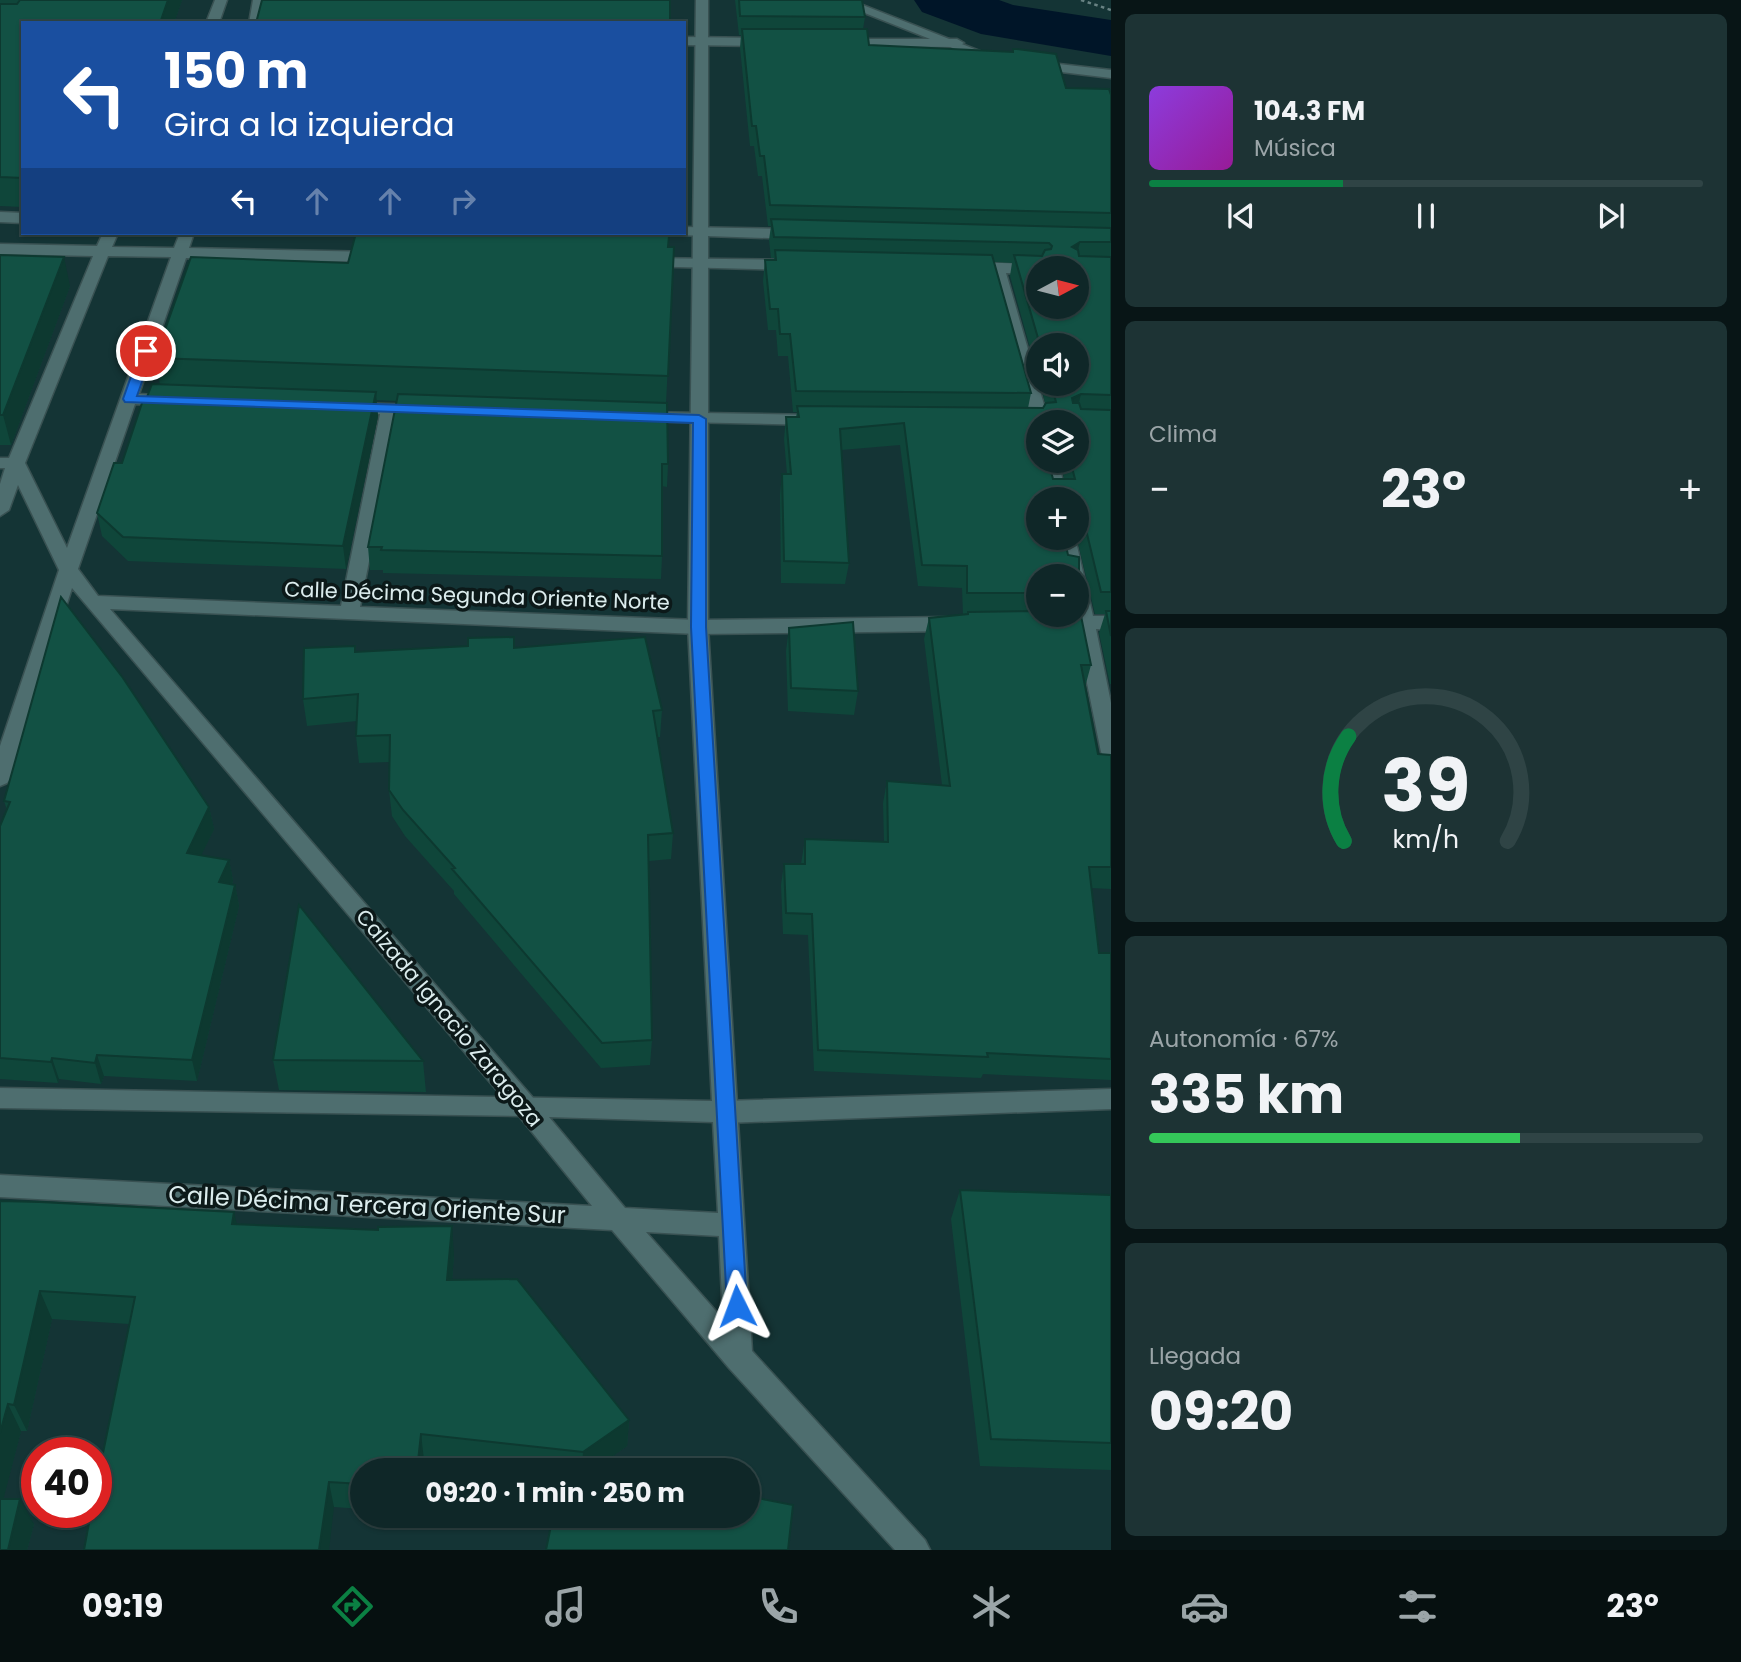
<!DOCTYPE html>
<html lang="es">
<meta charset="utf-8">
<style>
:root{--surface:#0f2728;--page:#1d3334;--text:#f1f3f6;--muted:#9ba5a8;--line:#2f4445;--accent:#0b8043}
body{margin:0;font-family:Poppins,sans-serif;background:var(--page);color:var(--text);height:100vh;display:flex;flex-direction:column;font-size:26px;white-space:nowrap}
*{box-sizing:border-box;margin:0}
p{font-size:23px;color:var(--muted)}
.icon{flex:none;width:38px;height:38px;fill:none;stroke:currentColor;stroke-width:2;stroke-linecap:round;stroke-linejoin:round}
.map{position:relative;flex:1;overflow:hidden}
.side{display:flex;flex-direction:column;gap:14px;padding:14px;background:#081516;width:630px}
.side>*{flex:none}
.hud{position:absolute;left:21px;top:21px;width:665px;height:214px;border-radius:0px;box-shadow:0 2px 5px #0004,0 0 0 2px var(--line);background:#1a4fa0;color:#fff;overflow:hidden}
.needle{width:46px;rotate:83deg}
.buttons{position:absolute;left:1026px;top:256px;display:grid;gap:14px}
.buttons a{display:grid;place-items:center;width:63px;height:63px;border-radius:50%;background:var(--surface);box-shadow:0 2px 5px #0004,0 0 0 2px var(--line);font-size:35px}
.speed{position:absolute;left:21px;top:1437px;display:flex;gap:14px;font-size:35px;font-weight:700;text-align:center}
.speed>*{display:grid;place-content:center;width:91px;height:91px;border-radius:50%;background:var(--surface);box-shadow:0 2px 5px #0004,0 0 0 2px var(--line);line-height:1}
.speed .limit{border:10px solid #d22;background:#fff;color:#111}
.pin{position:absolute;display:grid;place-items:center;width:60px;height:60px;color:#fff;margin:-30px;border:4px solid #fff;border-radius:50%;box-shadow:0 2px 7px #0007}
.me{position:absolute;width:77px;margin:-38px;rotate:357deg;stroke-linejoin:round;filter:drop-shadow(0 0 5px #0008)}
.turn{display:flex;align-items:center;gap:24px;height:147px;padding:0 28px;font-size:32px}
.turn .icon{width:91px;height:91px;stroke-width:2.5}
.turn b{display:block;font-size:49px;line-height:60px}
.lanes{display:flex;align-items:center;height:66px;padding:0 28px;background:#0003;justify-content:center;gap:35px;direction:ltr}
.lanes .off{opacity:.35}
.big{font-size:52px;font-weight:700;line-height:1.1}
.side .tile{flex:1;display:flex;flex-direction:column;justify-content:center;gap:10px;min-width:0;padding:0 24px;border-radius:10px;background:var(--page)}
.side .dial{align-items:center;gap:0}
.dial svg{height:182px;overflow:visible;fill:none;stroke:var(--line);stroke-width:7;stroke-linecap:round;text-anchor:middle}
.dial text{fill:var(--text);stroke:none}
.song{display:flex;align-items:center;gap:21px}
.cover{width:84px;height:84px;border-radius:10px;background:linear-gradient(135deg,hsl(270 70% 55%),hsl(300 70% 35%))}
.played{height:7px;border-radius:4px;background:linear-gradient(90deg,var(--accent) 35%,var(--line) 35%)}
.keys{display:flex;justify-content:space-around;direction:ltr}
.heat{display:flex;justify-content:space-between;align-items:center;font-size:38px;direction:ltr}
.charge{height:10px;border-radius:5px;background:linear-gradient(90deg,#34c759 67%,var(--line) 0)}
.trip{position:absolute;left:350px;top:1458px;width:410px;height:70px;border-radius:35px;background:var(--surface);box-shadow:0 2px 5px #0004,0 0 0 2px var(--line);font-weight:700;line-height:70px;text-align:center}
.tab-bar{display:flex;height:112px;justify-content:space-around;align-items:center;background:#061010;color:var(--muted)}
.tab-bar .icon{width:49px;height:49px}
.tab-bar .selected{color:var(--accent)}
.tab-bar b{font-size:32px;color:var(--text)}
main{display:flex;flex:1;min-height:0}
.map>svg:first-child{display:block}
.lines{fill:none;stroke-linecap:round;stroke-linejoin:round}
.river{fill:#001528;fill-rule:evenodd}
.pedestrian-casing{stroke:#395152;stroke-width:3}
.minor-casing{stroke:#395152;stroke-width:3}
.tertiary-casing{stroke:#395152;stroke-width:3}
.path{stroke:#688283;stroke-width:2.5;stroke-dasharray:3.5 3.5;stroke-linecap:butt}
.pedestrian{fill:#4e6e6f;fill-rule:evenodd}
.minor{fill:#4e6e6f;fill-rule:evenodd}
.tertiary{fill:#4e6e6f;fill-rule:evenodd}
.wall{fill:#0f463a;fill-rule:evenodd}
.shaded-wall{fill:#0d3930}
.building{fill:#125144;stroke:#0d3930;stroke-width:2;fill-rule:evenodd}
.route{fill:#1a73e8;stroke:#114b97;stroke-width:2}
.labels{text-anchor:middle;stroke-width:7;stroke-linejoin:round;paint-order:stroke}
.street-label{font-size:21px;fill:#dbeced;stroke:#0c1919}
.near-street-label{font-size:24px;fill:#dbeced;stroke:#0c1919}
</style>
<main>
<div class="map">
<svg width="1111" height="1550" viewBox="0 0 1111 1550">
<rect width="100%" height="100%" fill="#143435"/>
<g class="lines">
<!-- river -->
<path class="river" d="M914 0H999L1013 5 1111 20V56L981 34 922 12Z"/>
<defs>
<path id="pedestrian" d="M832 0H850L1005 61 998 65 993 64Z
M1033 61 1111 70V78L1028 68V62Z"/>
<path id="minor" d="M215 0H227L219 23H206Z
M253 0H265L262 23H249Z
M684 37 770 38 777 42 770 46 684 45Z
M840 39H957L964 43 957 47 835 46 833 43Z
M0 212 23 213V223L0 222Z
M684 227 797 229 805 234 797 239 679 235 677 233H684Z
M103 233H118L112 247 174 248 180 233H194L189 248 376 252 384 257 376 262 186 258 139 394 171 396 180 401 171 406 135 404 78 569 98 596 341 606 380 414 351 413 342 408 351 403 423 405 432 410 429 414H398L360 607 698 620 955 617 962 619 965 624 962 629 955 631 698 634 110 609 534 1099 537 1106 534 1113 525 1116 516 1113 72 588 11 778 7 783 0 786V746L59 570 18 485 9 510 0 516V484L5 468H0V458H9L93 256 0 254V244L97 246ZM108 256 171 257 67 548 25 463Z
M646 258 792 260 800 265 792 270 640 266 638 263 640 260Z
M968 262 1038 264 1045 268H1038V274L1006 273 1049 422H1038V427L1031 422 990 272 962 270 960 267Z
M641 412 815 415 824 420 815 425 635 421 632 417Z
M1040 460H1058L1067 499H1049Z
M1057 537H1075L1093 616H1111V630L1096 629 1111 703V760L1104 757 1101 752 1076 629 1047 627 1044 622 1047 617 1076 614V576H1065Z
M1111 1089V1109L725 1123 716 1119 713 1112 716 1105 725 1101Z"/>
<path id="tertiary" d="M696 0H708V627L752 1351 925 1540 930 1550H895L729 1368 612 1230 0 1197V1175L592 1206 519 1116 0 1108V1088L712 1101 688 627ZM549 1117 713 1122 718 1213 625 1208ZM646 1232 719 1236 723 1319Z"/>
</defs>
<!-- pedestrian casing -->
<use href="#pedestrian" class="pedestrian-casing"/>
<!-- minor casing -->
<use href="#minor" class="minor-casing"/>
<!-- tertiary casing -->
<use href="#tertiary" class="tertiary-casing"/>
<!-- path -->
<path class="path" d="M1081 0 1111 10"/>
<!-- pedestrian -->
<use href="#pedestrian" class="pedestrian"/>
<!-- minor -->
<use href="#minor" class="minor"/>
<!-- tertiary -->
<use href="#tertiary" class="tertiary"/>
</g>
<!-- wall -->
<path class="wall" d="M0 0H182L174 23H23V207L0 206Z
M735 0H862L865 17 863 29 869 45 1012 52 1013 49 1066 88 1111 95V684H1110L1099 633 1105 614H1095L1076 535V499H1038L1068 555 1079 557 1076 601V576H1038V614L1091 665 1085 687 1098 754 1111 755V889L1091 888 1099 953H1111V1080L983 1074 981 1078 814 1071 808 935 783 934 781 885 784 864H801L805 839 884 842 883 803 887 781 942 785 924 639 929 618 963 615 962 588 918 586 900 445 841 450 849 563 845 584 781 583 780 495 782 474H787L784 439 786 417H796L797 412H793L788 356H778L776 330H768L763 281 765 260H774V258H771L769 240 771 226H768L762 176H758L754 146H750L740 48 741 35H739ZM994 262 1012 263 1010 276 1038 376V345H1076V383H1040L1045 403 1043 408H1028L1031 393ZM1038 422H1076V460H1060L1064 479H1053Z
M356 233H668V247H674L666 403 668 464 667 487 662 486V556L661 579 383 573V570H370L368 547 397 401 376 400 378 416 346 569 128 561 102 536 97 513 122 463 147 397 160 385 155 358 348 263Z
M0 255 70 286 11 445H0Z
M789 628 858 691 854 715 788 711 786 651Z
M514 648 662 710 660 737H657L673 833 671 859 649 861 652 1040 650 1065 601 1068 454 894V891L405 836 392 816 389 790 390 762 359 763 356 736 357 721 307 726 303 699 356 652Z
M4 801 209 807 214 829 201 855 229 860 233 881 232 884 235 885 239 906 197 1081 104 1076 101 1084 59 1079 58 1083 0 1079V826L7 810Z
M273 1060 423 1061 426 1092 279 1090Z
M960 1190 1111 1195V1470L980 1466 951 1219Z
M0 1201 237 1224 454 1255 452 1280 629 1420 627 1446 597 1467 613 1470H512L424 1460 423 1470H362V1509L334 1507 129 1324 52 1319 27 1431H21L3 1499 34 1524 27 1550H0Z"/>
<!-- shaded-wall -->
<path class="shaded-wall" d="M168 0H182L174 23H160Z
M1080 242 1075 263 1072 247Z
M64 257 70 286 11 445 3 415Z
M376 392 378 416 346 569 343 546Z
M1081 394 1076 415 1072 398Z
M209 807 214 829 192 874 187 853Z
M229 860 233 881 224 904 219 882Z
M235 885 239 906 197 1081 192 1060Z
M97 1055 104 1076 101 1084 95 1063Z
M52 1058 59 1079 58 1083 51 1062Z
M234 1212 241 1241 232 1224Z
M452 1226 454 1255 450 1308 447 1280Z
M40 1291 52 1319 27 1431 14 1405Z
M8 1404 21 1431 0 1512V1433Z
M629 1420 627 1446 593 1470H582L583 1452Z
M421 1434 424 1460 423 1470H417Z
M329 1482 334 1507 329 1550H319Z
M20 1499 34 1524 27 1550H8Z"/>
<!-- building -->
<path class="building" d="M20 0H168L160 23H23V178L0 177V4H17Z
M262 0H670V23H256Z
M739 0H862L865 17 740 16Z
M742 29H867L869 45 1013 52V49H1017L1056 54 1066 88 1109 89 1111 95V213L770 205 764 156H760L756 126H752Z
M771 219 1111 228V242H1080L1072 247 1078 250 1079 256 1111 257V395L1081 394 1072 398 1073 403H1079L1081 409 1111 410V592H1101L1082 513H1076V499H1038V537H1064L1068 555 1079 557V590L1077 593 1076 576H1038V593H967V566L922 565 904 423 840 429 849 563 784 561 782 474H791L786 417H799L797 406 1043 408 1046 403 1056 402 1051 383H1076V345H1040L1014 255 1042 256 1045 250 1051 249 1052 246 1049 243 774 237ZM1038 268H1076V306H1038ZM1038 422H1076V460H1070L1075 479H1053L1048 460H1038Z
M356 233H495L669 236 668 247H674L668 376 155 358 191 257 348 263Z
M775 250 992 255 1031 393 796 391 790 334H780L778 309H770L765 260H776Z
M0 255 64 257 3 415H0Z
M152 384 376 392 343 546 123 537 97 513 114 463H122L144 397H147Z
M398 394 667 403 668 464H662V556L381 550 382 547H368Z
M61 597 123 678 209 807 187 853 229 860 219 882 235 885 192 1060 97 1055 95 1063 52 1058 51 1062 0 1058V826L10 802 4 801Z
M1038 611V614H1076V611H1080L1091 665H1081L1098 754 1111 755V867H1089L1099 953H1111V1059L987 1053 988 1057 818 1050 812 914 786 913 784 864H805V839L888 842 887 781 950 786 929 618 968 614V612Z
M1106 611H1111V636Z
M853 622 858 691 791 688 789 628Z
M514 637V648L645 637 662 710 653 711 673 833 648 835 652 1040 602 1043 452 869 455 868 403 810 389 790 390 735 356 736 358 694 303 699 304 648 355 646V652L468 646V638Z
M299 905 423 1061 273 1060Z
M960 1190 1111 1195V1443L991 1439Z
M0 1201 40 1202 234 1212 232 1224 378 1230V1227L452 1226 447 1280 517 1279 629 1420 583 1452 421 1434 417 1470H362V1484L329 1482 319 1550H84L91 1512H96V1487L135 1297 40 1291 14 1405 8 1404 0 1433Z
M565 1461 613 1470H563Z
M747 1496 793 1505 788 1550H546L553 1516H747Z
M0 1499H20L8 1550H0Z"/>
<!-- route -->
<path class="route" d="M146 347 153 351 137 396 699 415 706 419V627L747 1306 744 1312 737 1315 730 1312 727 1306 691 627 693 423 125 402 123 399 140 351Z"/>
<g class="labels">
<!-- street labels -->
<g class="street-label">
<text transform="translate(477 596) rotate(2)" y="7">Calle Décima Segunda Oriente Norte</text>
<text transform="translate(449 1018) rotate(50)" y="7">Calzada Ignacio Zaragoza</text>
</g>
<!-- near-street labels -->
<g class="near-street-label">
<text transform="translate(367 1205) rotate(3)" y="8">Calle Décima Tercera Oriente Sur</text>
</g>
</g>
</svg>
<div class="buttons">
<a><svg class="needle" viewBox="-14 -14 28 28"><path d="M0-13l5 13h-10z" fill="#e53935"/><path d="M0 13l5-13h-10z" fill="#9ba5a8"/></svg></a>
<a><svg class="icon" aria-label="sound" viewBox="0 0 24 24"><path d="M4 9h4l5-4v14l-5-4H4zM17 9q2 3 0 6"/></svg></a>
<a><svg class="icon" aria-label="layers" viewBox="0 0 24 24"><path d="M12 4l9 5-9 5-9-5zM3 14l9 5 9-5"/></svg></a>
<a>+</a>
<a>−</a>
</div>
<div class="speed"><div class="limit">40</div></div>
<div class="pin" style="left:146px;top:351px;background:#d93025"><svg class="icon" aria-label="arrive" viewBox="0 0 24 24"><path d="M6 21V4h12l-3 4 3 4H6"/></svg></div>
<svg class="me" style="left:737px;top:1306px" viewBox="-20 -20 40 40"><path d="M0-17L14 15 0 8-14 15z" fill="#1a73e8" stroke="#fff" stroke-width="4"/></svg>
<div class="trip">09:20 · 1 min · 250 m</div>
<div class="hud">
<div class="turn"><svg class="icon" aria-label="left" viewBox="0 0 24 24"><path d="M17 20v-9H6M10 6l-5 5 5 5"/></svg><div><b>150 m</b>Gira a la izquierda</div></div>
<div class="lanes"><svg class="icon" aria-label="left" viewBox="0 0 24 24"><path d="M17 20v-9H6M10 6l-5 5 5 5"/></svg><svg class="icon off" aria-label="ahead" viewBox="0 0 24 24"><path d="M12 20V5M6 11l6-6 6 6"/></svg><svg class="icon off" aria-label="ahead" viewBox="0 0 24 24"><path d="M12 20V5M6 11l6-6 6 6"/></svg><svg class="icon off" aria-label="right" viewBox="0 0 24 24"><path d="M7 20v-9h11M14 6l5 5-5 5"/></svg></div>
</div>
</div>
<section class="side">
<div class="tile">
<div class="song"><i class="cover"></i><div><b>104.3 FM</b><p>Música</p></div></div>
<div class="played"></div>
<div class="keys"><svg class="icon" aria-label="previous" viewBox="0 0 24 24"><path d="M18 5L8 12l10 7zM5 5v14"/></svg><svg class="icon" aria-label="pause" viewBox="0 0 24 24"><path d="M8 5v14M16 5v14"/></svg><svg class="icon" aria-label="next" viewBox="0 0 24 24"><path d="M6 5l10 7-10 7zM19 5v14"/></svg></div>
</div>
<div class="tile"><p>Clima</p>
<div class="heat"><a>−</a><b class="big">23°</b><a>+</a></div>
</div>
<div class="tile dial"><svg viewBox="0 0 100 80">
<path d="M14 69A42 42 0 1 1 86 69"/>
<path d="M14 69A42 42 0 0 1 16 23" stroke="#0b8043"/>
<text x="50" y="56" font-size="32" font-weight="700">39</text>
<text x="50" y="72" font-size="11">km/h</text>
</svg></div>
<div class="tile"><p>Autonomía · 67%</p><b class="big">335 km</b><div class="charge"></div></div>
<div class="tile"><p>Llegada</p><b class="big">09:20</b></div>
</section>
</main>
<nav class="tab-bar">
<b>09:19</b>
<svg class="icon selected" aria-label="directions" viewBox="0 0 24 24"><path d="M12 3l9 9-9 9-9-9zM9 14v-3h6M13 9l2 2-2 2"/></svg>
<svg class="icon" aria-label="music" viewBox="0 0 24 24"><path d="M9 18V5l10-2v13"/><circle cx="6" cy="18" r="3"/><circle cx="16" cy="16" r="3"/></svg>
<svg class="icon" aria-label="phone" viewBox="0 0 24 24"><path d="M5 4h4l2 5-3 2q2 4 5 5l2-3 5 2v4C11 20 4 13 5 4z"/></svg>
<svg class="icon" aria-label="climate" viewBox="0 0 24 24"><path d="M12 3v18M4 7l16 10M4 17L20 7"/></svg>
<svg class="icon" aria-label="car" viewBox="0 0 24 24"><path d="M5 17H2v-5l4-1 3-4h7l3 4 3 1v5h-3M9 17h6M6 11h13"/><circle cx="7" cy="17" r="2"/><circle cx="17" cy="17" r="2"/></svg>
<svg class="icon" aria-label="filters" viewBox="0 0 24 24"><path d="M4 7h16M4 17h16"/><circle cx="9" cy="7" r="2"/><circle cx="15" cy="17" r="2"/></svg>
<b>23°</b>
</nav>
